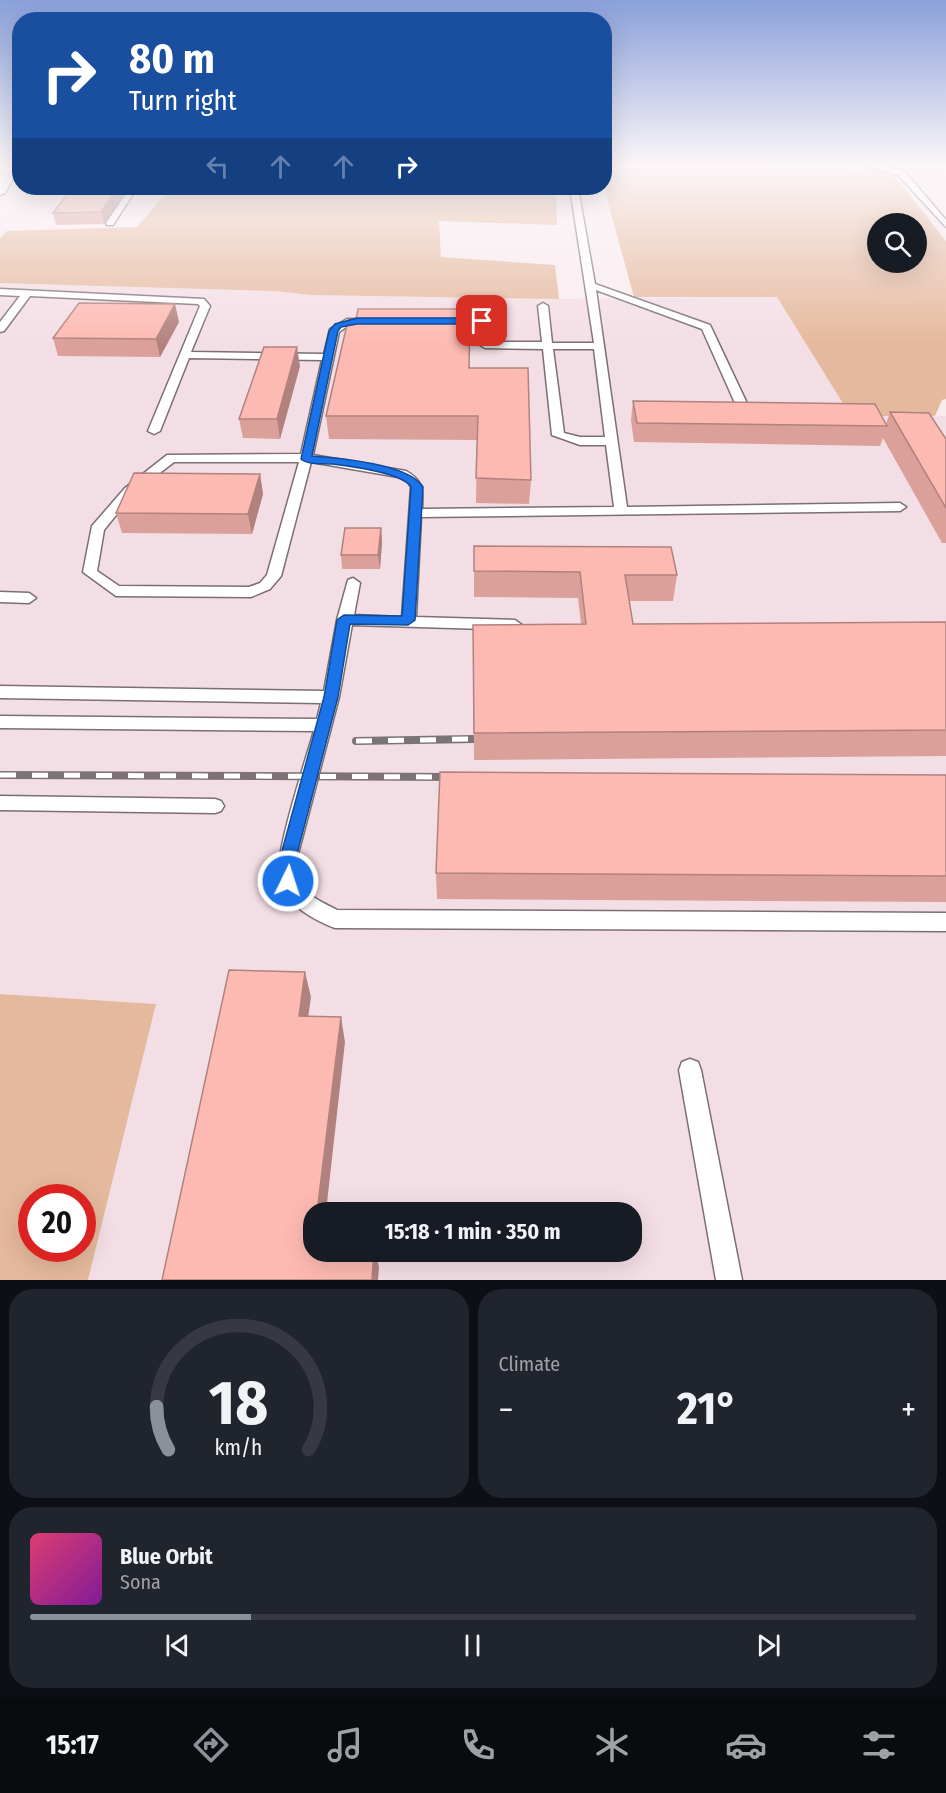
<!DOCTYPE html>
<meta charset="utf-8">
<style>
:root{--surface:#171b24;--page:#20242c;--text:#f1f3f6;--muted:#9ea1a6;--line:#363941;--accent:#8c9099}
body{margin:0;font-family:"Fira Sans Condensed",sans-serif;background:var(--page);color:var(--text);height:100vh;display:flex;flex-direction:column;font-size:22px;white-space:nowrap}
*{box-sizing:border-box;margin:0}
p{font-size:20px;color:var(--muted)}
.icon{flex:none;width:33px;height:33px;fill:none;stroke:currentColor;stroke-width:2;stroke-linecap:round;stroke-linejoin:round}
.map{position:relative;height:1280px;overflow:hidden}
.drawer{display:flex;flex-direction:column;gap:9px;padding:9px;background:#0d0f14;flex:1}
.drawer>*{flex:none}
.guide{position:absolute;left:12px;top:12px;width:600px;height:183px;border-radius:24px;box-shadow:0 6px 24px #0002;background:#1a4fa0;color:#fff;overflow:hidden}
.fabs{position:absolute;left:867px;top:213px;display:grid;gap:12px}
.fabs a{display:grid;place-items:center;width:60px;height:60px;border-radius:50%;background:var(--surface);box-shadow:0 6px 24px #0002;font-size:30px}
.speed{position:absolute;left:18px;top:1184px;display:flex;gap:12px;font-size:30px;font-weight:700;text-align:center}
.speed>*{display:grid;place-content:center;width:78px;height:78px;border-radius:50%;background:var(--surface);box-shadow:0 6px 24px #0002;line-height:1}
.speed .limit{border:9px solid #d22;background:#fff;color:#111}
.pin{position:absolute;display:grid;place-items:center;width:51px;height:51px;color:#fff;margin:-26px;border-radius:12px;box-shadow:0 3px 9px #0006}
.me{position:absolute;width:66px;margin:-33px;rotate:4deg;stroke-linejoin:round;filter:drop-shadow(0 0 4px #0008)}
.turn{display:flex;align-items:center;gap:21px;height:126px;padding:0 18px;font-size:27px}
.turn .icon{width:78px;height:78px;stroke-width:2.5}
.turn b{display:block;font-size:42px;line-height:51px}
.lanes{display:flex;align-items:center;height:57px;padding:0 18px;background:#0003;justify-content:center;gap:30px;direction:ltr}
.lanes .off{opacity:.35}
.big{font-size:45px;font-weight:700;line-height:1.1}
.drawer .widget{flex:1;display:flex;flex-direction:column;justify-content:center;gap:9px;min-width:0;padding:0 21px;border-radius:24px;background:var(--page)}
.drawer .dial{align-items:center;gap:0}
.dial svg{height:156px;overflow:visible;fill:none;stroke:var(--line);stroke-width:7;stroke-linecap:round;text-anchor:middle}
.dial text{fill:var(--text);stroke:none}
.song{display:flex;align-items:center;gap:18px}
.cover{width:72px;height:72px;border-radius:9px;background:linear-gradient(135deg,hsl(340 70% 55%),hsl(290 70% 35%))}
.played{height:6px;border-radius:3px;background:linear-gradient(90deg,var(--accent) 25%,var(--line) 25%)}
.keys{display:flex;justify-content:space-around;direction:ltr}
.heat{display:flex;justify-content:space-between;align-items:center;font-size:33px;direction:ltr}
.drawer .tiles{flex:1;display:grid;gap:9px;grid-template-columns:1fr 1fr}
.widget:last-child{grid-column:span 2}
.trip{position:absolute;left:303px;top:1202px;width:339px;height:60px;border-radius:24px;background:var(--surface);box-shadow:0 6px 24px #0002;font-weight:700;line-height:60px;text-align:center}
.menu{display:flex;height:96px;justify-content:space-around;align-items:center;background:#090b0e;color:var(--muted)}
.menu .icon{width:42px;height:42px}
.menu .active{color:var(--accent)}
.menu b{font-size:27px;color:var(--text)}
.map>svg:first-child{display:block}
.built{fill:#f4dee5;fill-rule:evenodd}
.green{fill:#e5b99d;fill-rule:evenodd}
.lines{fill:none;stroke-linecap:round;stroke-linejoin:round}
.lane-casing{stroke:#7a6f73;stroke-width:3}
.street-casing{stroke:#7a6f73;stroke-width:3}
.lane{fill:#fff;fill-rule:evenodd}
.street{fill:#fff;fill-rule:evenodd}
.rail-casing{stroke:#7b7374;stroke-width:8}
.rail{stroke:#fff;stroke-width:5;stroke-dasharray:16;stroke-linecap:butt}
.wall{fill:#daa099}
.shaded-wall{fill:#b1827d}
.building{fill:#fdbab2;stroke:#b1827d;stroke-width:1.5}
.route{fill:#1a73e8;stroke:#114b97;stroke-width:1.5}
</style>
<div class="map">
<svg width="946" height="1280" viewBox="0 0 946 1280">
<rect width="100%" height="100%" fill="#f9ecef"/>
<!-- built -->
<path class="built" d="M0 283 275 291 310 295 559 299 777 297 847 410 870 416H946V1280H88L156 1004 0 994ZM314 1212H632V1251H314Z"/>
<!-- green -->
<path class="green" d="M605 165 889 169 946 241V399L942 400 935 416H870L847 410 777 297H634L604 188ZM878 224H916V262H878Z
M175 188H556L557 225 439 221 441 257 555 265 559 299 310 295 275 291 0 283V238L7 231 137 227 161 199Z
M0 994 156 1004 88 1280H0ZM32 1197H82V1248H32Z"/>
<g class="lines">
<defs>
<path id="lane" d="M864 165H878L904 171 946 220V227L898 175Z
M130 188H137L113 225H107L106 223Z
M570 188H578L595 284 710 325 751 412 745 415 739 412 702 329 596 290 627 507 900 503 906 507 900 511 421 517 416 617 515 620 522 625 515 630 352 625 339 697 297 858C298 893 309 895 337 910L946 913V931L335 928C314 920 287 905 279 883 272 861 306 759 314 731L0 728V716L317 719 321 703 0 698V686L324 691 337 620 348 580 353 578 360 583 354 615 402 617 411 487 408 482 398 477 311 462 281 576 270 589 251 597 116 596 83 572 92 526 125 488 167 455 301 454 322 360 189 358 160 431 154 434 148 431 200 306 198 304 30 296 4 331 0 332V322L20 296 0 295V289L204 299 210 306 191 352 324 354 330 329 347 319H371V323L349 325 339 332 313 455 406 471C424 481 423 490 422 509L614 507 606 445H580L552 435 543 349 485 348 480 345 485 342H542L538 306 543 303 548 306 552 343H594ZM553 349H594L605 437H580L564 433ZM174 462H299L267 575 260 583 249 587 119 586 97 571 104 530 133 494Z
M452 318H482L487 321 482 324 449 323 447 321Z
M0 592 29 593 36 598 29 603 0 602Z
M0 796 215 799 221 801 224 806 221 811 215 813 0 810Z
M690 1059 698 1062 701 1070 742 1280H716L679 1070 682 1062Z"/>
<path id="street" d="M13 165H20V173L14 177 5 193 0 195V175Z"/>
</defs>
<!-- lane casing -->
<use href="#lane" class="lane-casing"/>
<!-- street casing -->
<use href="#street" class="street-casing"/>
<!-- lane -->
<use href="#lane" class="lane"/>
<!-- street -->
<use href="#street" class="street"/>
<defs>
<path id="rail" d="M356 741 474 739
M0 775 457 777"/>
</defs>
<!-- rail casing -->
<use href="#rail" class="rail-casing"/>
<!-- rail -->
<use href="#rail" class="rail"/>
</g>
<!-- wall -->
<path class="wall" d="M90 188H128L104 224 56 225 53 213Z
M462 318 470 368 531 480 529 504 476 503 477 440 329 439 326 416Z
M179 322 160 357 58 356 53 338Z
M300 366 280 439 243 438 239 419Z
M633 401 886 424 890 412 946 439V543H942L883 438 880 446 634 442 631 420Z
M260 474 263 494 252 534 122 533 116 513Z
M381 528 382 542 380 569H342L341 555Z
M474 546 677 575 673 601H629L633 624 946 622V756L474 760 473 625 581 624 578 598 474 597Z
M946 775V902L437 899 436 873Z"/>
<!-- shaded-wall -->
<path class="shaded-wall" d="M117 188H128L104 224 101 212Z
M175 304 179 322 160 357 156 339Z
M297 347 300 366 280 439 277 419Z
M260 474 263 494 252 534 248 514Z
M381 528 382 542 380 569 378 555Z
M305 972 311 997 305 1040 299 1016Z
M341 1017 345 1042 326 1212H317Z
M374 1251H375L379 1267 378 1280H372Z"/>
<!-- building -->
<path class="building" d="M72 188H117L101 212 53 213Z
M79 303 175 304 156 339 53 338Z
M358 309H462L461 318H470L469 368H528L531 480 476 478 478 416H326L348 320H356Z
M264 347H297L277 419H239Z
M633 401 875 404 887 426 637 423Z
M890 412 929 413 946 439V508Z
M134 473 260 474 248 514 116 513Z
M345 528H381L378 555H341Z
M474 546 671 547 677 575H625L633 624 946 622V730L474 733 473 625 586 624 580 572 474 571Z
M440 772 946 775V876L436 873Z
M229 970 305 972 299 1016 341 1017 317 1212H314V1251H374L372 1280H162Z"/>
<!-- sky -->
<linearGradient id="sky" x2="0" y2="1"><stop stop-color="#89a0da"/><stop offset="0.48" stop-color="#fcf6f8"/><stop offset="1" stop-color="#fcf6f8" stop-opacity="0"/></linearGradient>
<rect width="946" height="344" fill="url(#sky)"/>
<!-- route -->
<path class="route" d="M357 318H482L486 321 482 324H357L341 327 338 331 312 456C339 458 409 464 423 487L415 620 408 625 350 624 338 697 296 858 297 881 294 886 288 889 282 886 280 858 324 697 337 620 344 615 402 616 411 487C403 473 349 466 332 464 322 463 308 465 301 459L329 331 335 324Z"/>
</svg>
<div class="fabs">
<a><svg class="icon" aria-label="search" viewBox="0 0 24 24"><circle cx="10" cy="10" r="6"/><path d="M15 15l6 6"/></svg></a>
</div>
<div class="speed"><div class="limit">20</div></div>
<div class="pin" style="left:482px;top:321px;background:#d93025"><svg class="icon" aria-label="arrive" viewBox="0 0 24 24"><path d="M6 21V4h12l-3 4 3 4H6"/></svg></div>
<svg class="me" style="left:288px;top:881px" viewBox="-20 -20 40 40"><circle r="17" fill="#1a73e8" stroke="#fff" stroke-width="3"/><path d="M0-11L8 9 0 5-8 9z" fill="#fff"/></svg>
<div class="trip">15:18 · 1 min · 350 m</div>
<div class="guide">
<div class="turn"><svg class="icon" aria-label="right" viewBox="0 0 24 24"><path d="M7 20v-9h11M14 6l5 5-5 5"/></svg><div><b>80 m</b>Turn right</div></div>
<div class="lanes"><svg class="icon off" aria-label="left" viewBox="0 0 24 24"><path d="M17 20v-9H6M10 6l-5 5 5 5"/></svg><svg class="icon off" aria-label="ahead" viewBox="0 0 24 24"><path d="M12 20V5M6 11l6-6 6 6"/></svg><svg class="icon off" aria-label="ahead" viewBox="0 0 24 24"><path d="M12 20V5M6 11l6-6 6 6"/></svg><svg class="icon" aria-label="right" viewBox="0 0 24 24"><path d="M7 20v-9h11M14 6l5 5-5 5"/></svg></div>
</div>
</div>
<section class="drawer">
<div class="tiles">
<div class="widget dial"><svg viewBox="0 0 100 80">
<path d="M14 69A42 42 0 1 1 86 69"/>
<path d="M14 69A42 42 0 0 1 8 47" stroke="#8c9099"/>
<text x="50" y="56" font-size="32" font-weight="700">18</text>
<text x="50" y="72" font-size="11">km/h</text>
</svg></div>
<div class="widget"><p>Climate</p>
<div class="heat"><a>−</a><b class="big">21°</b><a>+</a></div>
</div>
<div class="widget">
<div class="song"><i class="cover"></i><div><b>Blue Orbit</b><p>Sona</p></div></div>
<div class="played"></div>
<div class="keys"><svg class="icon" aria-label="previous" viewBox="0 0 24 24"><path d="M18 5L8 12l10 7zM5 5v14"/></svg><svg class="icon" aria-label="pause" viewBox="0 0 24 24"><path d="M8 5v14M16 5v14"/></svg><svg class="icon" aria-label="next" viewBox="0 0 24 24"><path d="M6 5l10 7-10 7zM19 5v14"/></svg></div>
</div>
</div>
</section>
<nav class="menu">
<b>15:17</b>
<svg class="icon active" aria-label="directions" viewBox="0 0 24 24"><path d="M12 3l9 9-9 9-9-9zM9 14v-3h6M13 9l2 2-2 2"/></svg>
<svg class="icon" aria-label="music" viewBox="0 0 24 24"><path d="M9 18V5l10-2v13"/><circle cx="6" cy="18" r="3"/><circle cx="16" cy="16" r="3"/></svg>
<svg class="icon" aria-label="phone" viewBox="0 0 24 24"><path d="M5 4h4l2 5-3 2q2 4 5 5l2-3 5 2v4C11 20 4 13 5 4z"/></svg>
<svg class="icon" aria-label="climate" viewBox="0 0 24 24"><path d="M12 3v18M4 7l16 10M4 17L20 7"/></svg>
<svg class="icon" aria-label="car" viewBox="0 0 24 24"><path d="M5 17H2v-5l4-1 3-4h7l3 4 3 1v5h-3M9 17h6M6 11h13"/><circle cx="7" cy="17" r="2"/><circle cx="17" cy="17" r="2"/></svg>
<svg class="icon" aria-label="filters" viewBox="0 0 24 24"><path d="M4 7h16M4 17h16"/><circle cx="9" cy="7" r="2"/><circle cx="15" cy="17" r="2"/></svg>
</nav>
